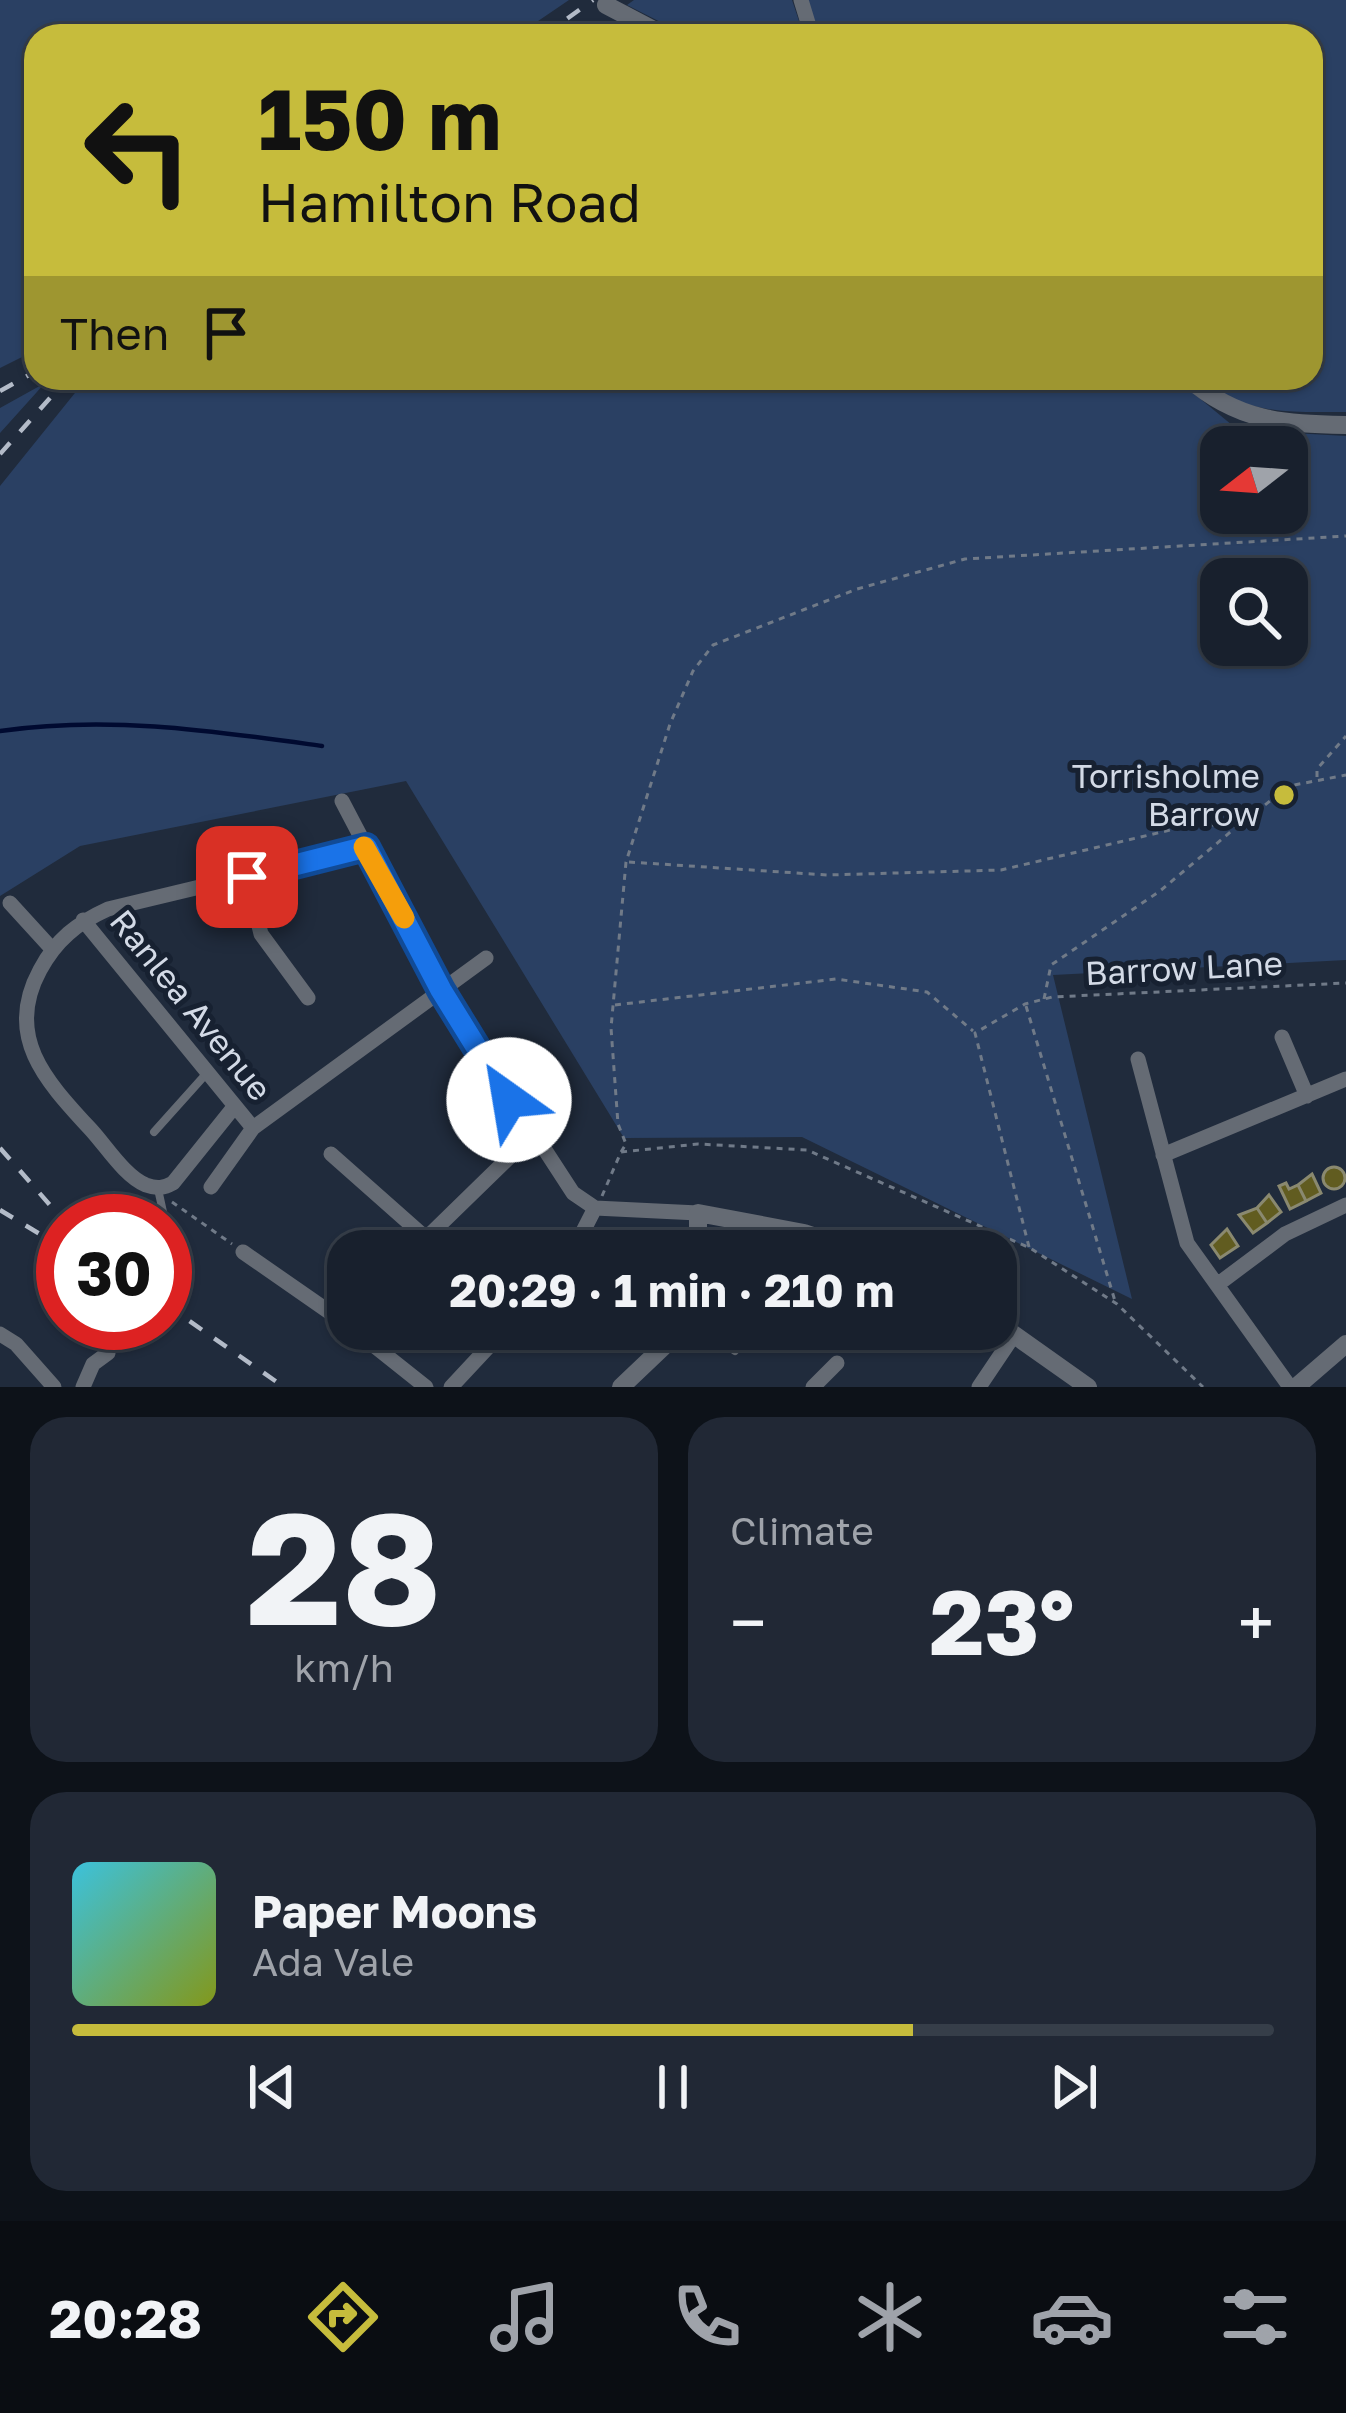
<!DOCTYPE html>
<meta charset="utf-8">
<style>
:root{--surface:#18202d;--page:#212835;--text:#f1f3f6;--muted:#9fa3aa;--line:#363e49;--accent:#c6bc3c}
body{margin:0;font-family:"Golos Text",sans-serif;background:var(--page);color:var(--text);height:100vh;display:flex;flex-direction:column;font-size:45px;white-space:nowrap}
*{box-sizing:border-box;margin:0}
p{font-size:39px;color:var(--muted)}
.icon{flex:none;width:66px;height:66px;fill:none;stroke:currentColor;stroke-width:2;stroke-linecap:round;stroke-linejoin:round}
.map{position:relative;height:1387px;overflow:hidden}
.details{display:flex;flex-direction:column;gap:30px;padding:30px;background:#0d1219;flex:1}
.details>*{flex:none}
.banner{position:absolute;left:24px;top:24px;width:1299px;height:366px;border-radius:36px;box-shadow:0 3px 9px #0004,0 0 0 3px var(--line);background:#c6bc3c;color:#111;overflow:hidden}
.needle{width:78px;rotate:253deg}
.controls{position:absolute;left:1200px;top:426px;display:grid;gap:24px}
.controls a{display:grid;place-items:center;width:108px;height:108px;border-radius:24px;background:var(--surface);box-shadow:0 3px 9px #0004,0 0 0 3px var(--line);font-size:60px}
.speed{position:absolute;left:36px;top:1194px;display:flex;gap:24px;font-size:60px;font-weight:700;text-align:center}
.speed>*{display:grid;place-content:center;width:156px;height:156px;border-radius:50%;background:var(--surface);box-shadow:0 3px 9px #0004,0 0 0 3px var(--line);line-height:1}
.speed .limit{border:18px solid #d22;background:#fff;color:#111}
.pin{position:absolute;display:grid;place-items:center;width:102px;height:102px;color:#fff;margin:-51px;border-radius:24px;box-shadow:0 6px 18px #0006}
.me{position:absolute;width:132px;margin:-66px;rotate:328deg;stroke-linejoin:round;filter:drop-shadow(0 0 9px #0008)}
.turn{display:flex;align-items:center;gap:42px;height:252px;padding:0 36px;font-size:54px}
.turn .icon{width:156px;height:156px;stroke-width:2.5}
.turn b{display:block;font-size:84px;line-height:102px}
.then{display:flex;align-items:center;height:114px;padding:0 36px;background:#0003;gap:24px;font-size:45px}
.big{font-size:90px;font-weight:700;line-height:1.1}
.details .card{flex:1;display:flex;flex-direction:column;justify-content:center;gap:18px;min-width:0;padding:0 42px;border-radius:36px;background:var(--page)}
.details .dial{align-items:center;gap:0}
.dial b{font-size:156px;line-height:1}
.song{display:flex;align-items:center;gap:36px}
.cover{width:144px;height:144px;border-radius:18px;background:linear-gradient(135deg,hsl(190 70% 55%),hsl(70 70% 35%))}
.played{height:12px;border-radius:6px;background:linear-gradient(90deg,var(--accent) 70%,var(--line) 70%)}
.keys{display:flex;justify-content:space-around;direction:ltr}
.heat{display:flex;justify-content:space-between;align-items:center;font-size:66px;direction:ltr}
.details .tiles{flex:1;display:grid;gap:30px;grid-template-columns:1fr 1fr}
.card:last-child{grid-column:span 2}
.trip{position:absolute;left:327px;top:1230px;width:690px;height:120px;border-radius:36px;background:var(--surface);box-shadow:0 3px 9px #0004,0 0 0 3px var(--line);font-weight:700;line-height:120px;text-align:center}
.menu{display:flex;height:192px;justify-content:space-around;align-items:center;background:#0a0d12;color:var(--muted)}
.menu .icon{width:84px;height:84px}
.menu .selected{color:var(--accent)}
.menu b{font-size:54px;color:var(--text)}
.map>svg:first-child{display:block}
.green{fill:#2a4063;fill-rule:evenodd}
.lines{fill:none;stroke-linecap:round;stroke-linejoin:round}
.stream{stroke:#000a30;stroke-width:4.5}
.building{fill:#615c20;stroke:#8a8970;stroke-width:3}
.path{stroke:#707a88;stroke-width:3;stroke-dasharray:6 6;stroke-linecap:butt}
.service{stroke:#656b74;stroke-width:8}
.minor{stroke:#656b74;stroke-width:15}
.tertiary{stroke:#656b74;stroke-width:18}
.rail{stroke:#b3bbc8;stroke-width:4.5;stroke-dasharray:15 15;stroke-linecap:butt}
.route-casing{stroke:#114b97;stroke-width:30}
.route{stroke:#1a73e8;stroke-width:21}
.slow{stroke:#f59e0b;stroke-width:21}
.poi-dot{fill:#c6bc3c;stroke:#172131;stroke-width:4.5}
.labels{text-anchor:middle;stroke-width:10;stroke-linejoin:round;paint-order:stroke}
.poi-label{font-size:33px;fill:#d3dae6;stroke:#172131;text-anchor:end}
.street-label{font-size:33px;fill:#d3dae6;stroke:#172131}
</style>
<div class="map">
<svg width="1346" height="1387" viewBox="0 0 1346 1387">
<rect width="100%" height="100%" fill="#202b3c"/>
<!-- green -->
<path class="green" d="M0 0H569L516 36H36V350L0 368Z
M634 0H792L804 36H688L627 5Z
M808 0H1346V412C1291 412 1245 416 1201 378H1311V36H819Z
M87 378H881L882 383 893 378H991L1002 388 1015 378H1175L1238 430 1346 436V960L1053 975 1132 1299 802 1137 624 1138 406 781 80 846 0 896V486ZM1221 447H1287V513H1221ZM1221 579H1287V645H1221Z
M45 383 0 433V408Z"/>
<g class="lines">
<!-- stream -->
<path class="stream" d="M0 731C109 715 214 731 322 746"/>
</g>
<!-- building -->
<path class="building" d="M1323 1178a11 11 0 1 1 22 0a11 11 0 1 1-22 0Z
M1312 1174 1321 1193 1306 1201 1298 1185Z
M1286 1183 1289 1189 1298 1185 1306 1201 1290 1209 1279 1186Z
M1269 1195 1281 1212 1267 1223 1257 1208Z
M1257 1208 1267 1223 1253 1233 1239 1215Z
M1227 1229 1238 1246 1220 1258 1211 1245Z"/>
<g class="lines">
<!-- path -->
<path class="path" d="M1317 777V769L1346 736
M629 862 827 875 1001 870 1183 827 1242 823 1289 786 1346 775
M1044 999 1051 965 1160 891 1240 824
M615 1005 836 979 927 992 973 1031
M1026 1006 1115 1301
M621 1152 626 1144 618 1124 611 1028 626 862 670 724 693 671 713 645 857 589 965 559 1346 536
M602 1196 621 1152 698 1144 807 1150 1030 1248 1117 1304 1203 1387
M172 1202 232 1244
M1029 1247 975 1033 1025 1004 1052 997 1346 983"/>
<!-- service -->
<path class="service" d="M599 31 605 36
M154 1132 206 1074
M158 1189 165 1221
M165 1242 179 1253
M704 1329 735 1351"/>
<!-- minor -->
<path class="minor" d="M801 0 812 36
M342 801 441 990 573 1193 595 1208 698 1213
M247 877 261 934 308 998
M10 903 52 949
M83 920 253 1128
M1282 1037 1307 1096
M1138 1059 1187 1243 1290 1387
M234 1107 173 1183C164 1188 157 1189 146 1185 126 1177 108 1149 93 1132 48 1083 3 1038 40 970 56 940 77 923 108 909L366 847
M331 1154 427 1239
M1163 1155 1346 1079
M211 1187 253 1128 486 958
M413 1251 531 1136
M573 1251 595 1208
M243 1252 348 1325
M1217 1285 1285 1234 1346 1205
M353 1329 426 1387
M0 1334 16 1344 54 1387
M83 1387 93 1364 108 1353
M451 1387 505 1329
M813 1387 837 1363
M979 1387 1014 1335"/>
<!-- tertiary -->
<path class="tertiary" d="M606 5 665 36
M1188 378C1237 421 1283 424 1346 425
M698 1251V1213L804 1233 857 1251
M996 1322 1088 1387
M621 1387 682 1329
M1296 1387 1346 1344"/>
<!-- rail -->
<path class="rail" d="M543 36 593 0
M0 391 36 371
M0 454 68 378
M0 1148 64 1221
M0 1210 63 1248
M165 1304 284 1387"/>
</g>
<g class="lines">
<defs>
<path id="route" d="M247 877 366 847 441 990 509 1100"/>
</defs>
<!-- route casing -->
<use href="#route" class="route-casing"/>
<!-- route -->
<use href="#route" class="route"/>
<!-- slow -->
<path class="slow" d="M364 847 404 918"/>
</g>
<!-- markers -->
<circle class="poi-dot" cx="1284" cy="795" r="12"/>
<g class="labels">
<!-- poi labels -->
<g class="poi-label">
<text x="1260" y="788">Torrisholme<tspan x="1260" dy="38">Barrow</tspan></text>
</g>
<!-- street labels -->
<g class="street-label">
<text transform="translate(1184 968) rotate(-3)" y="12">Barrow Lane</text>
<text transform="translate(191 1005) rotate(51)" y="12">Ranlea Avenue</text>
</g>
</g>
</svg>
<div class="controls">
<a><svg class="needle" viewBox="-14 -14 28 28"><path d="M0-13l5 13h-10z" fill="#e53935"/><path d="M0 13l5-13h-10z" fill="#9fa3aa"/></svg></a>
<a><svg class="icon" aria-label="search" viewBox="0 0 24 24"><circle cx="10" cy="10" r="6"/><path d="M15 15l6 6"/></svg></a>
</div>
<div class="speed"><div class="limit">30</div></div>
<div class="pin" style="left:247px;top:877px;background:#d93025"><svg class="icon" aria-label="arrive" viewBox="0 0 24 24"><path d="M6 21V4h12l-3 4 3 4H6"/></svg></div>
<svg class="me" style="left:509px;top:1100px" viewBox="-20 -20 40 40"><circle r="19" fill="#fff"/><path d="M0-13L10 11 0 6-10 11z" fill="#1a73e8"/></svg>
<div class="trip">20:29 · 1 min · 210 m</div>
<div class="banner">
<div class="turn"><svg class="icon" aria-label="left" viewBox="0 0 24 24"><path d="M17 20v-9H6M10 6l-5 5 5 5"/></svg><div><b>150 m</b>Hamilton Road</div></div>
<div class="then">Then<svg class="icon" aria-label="arrive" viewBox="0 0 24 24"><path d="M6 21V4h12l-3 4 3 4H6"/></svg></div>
</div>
</div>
<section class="details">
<div class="tiles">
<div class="card dial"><b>28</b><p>km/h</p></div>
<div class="card"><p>Climate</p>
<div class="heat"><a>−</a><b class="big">23°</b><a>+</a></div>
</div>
<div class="card">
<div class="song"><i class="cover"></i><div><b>Paper Moons</b><p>Ada Vale</p></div></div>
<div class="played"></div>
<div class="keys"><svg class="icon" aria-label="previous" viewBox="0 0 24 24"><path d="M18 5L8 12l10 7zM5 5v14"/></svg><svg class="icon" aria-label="pause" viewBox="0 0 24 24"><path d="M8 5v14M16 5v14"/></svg><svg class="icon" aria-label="next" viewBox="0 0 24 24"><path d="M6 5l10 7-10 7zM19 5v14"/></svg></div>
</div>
</div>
</section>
<nav class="menu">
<b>20:28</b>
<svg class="icon selected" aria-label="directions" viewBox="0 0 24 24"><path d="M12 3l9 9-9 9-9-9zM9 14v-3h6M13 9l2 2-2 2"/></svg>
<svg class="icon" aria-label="music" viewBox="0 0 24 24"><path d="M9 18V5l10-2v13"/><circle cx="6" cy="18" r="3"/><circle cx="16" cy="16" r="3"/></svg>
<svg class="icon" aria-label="phone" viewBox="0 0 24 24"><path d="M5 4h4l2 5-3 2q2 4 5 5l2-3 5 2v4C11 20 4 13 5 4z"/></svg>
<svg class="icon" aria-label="climate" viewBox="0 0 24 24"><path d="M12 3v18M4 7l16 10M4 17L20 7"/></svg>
<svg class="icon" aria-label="car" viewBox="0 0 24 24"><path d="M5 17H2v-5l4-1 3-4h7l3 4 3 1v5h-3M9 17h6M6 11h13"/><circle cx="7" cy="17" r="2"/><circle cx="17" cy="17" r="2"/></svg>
<svg class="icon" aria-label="filters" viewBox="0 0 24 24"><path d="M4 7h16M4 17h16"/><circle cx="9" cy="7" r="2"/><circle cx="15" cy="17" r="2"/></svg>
</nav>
